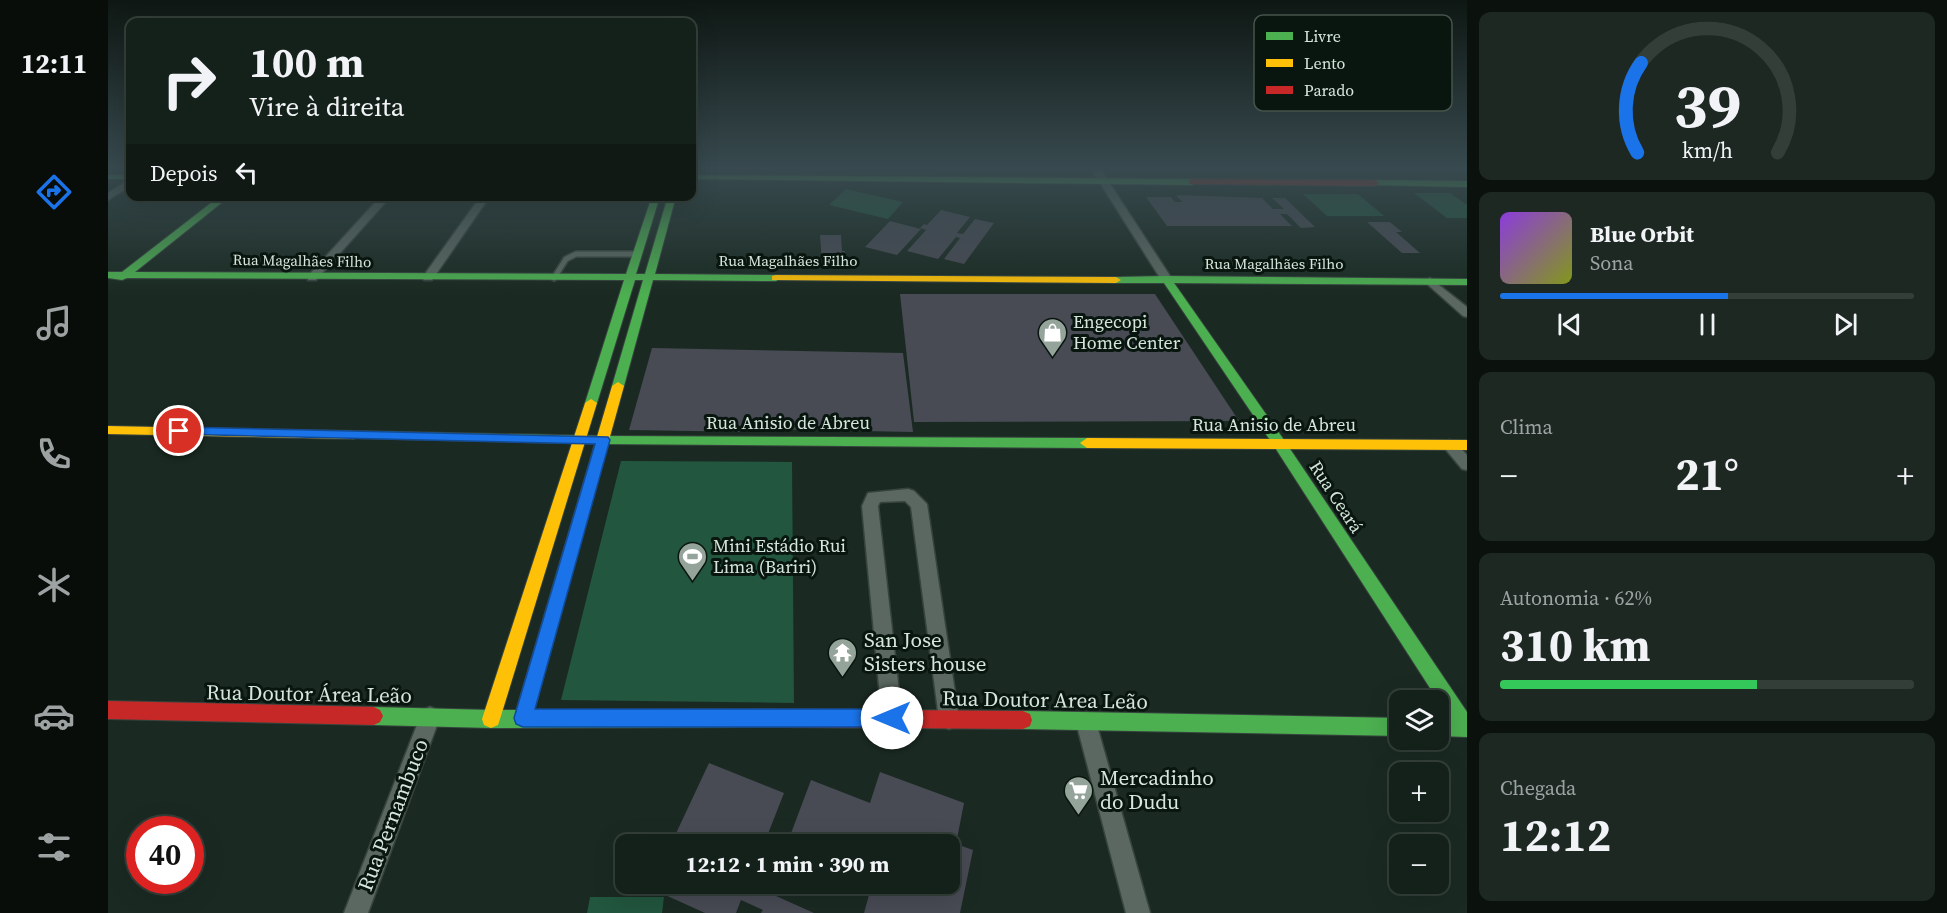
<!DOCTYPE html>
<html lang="pt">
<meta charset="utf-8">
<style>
:root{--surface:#14201a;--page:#1d2823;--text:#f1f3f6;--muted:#9da3a2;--line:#333e39;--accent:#1a73e8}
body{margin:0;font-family:"Source Serif 4",serif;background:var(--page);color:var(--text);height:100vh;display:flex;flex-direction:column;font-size:22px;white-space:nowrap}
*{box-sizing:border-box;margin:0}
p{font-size:20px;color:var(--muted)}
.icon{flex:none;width:33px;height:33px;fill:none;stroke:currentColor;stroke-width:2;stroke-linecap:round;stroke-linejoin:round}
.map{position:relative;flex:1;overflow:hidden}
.sheet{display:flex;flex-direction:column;gap:12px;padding:12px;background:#0b120e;width:480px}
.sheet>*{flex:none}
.top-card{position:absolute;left:18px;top:18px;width:570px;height:183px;border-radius:12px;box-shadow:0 6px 24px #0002,0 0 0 2px var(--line);background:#14201a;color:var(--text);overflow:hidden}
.fabs{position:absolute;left:1281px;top:690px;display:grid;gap:12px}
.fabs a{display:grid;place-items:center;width:60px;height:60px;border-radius:12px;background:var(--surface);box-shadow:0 6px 24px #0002,0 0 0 2px var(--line);font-size:30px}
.speed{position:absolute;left:18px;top:816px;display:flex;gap:12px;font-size:30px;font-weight:700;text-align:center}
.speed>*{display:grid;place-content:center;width:78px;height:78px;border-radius:50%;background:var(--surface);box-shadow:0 6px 24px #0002,0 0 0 2px var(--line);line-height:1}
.speed .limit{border:9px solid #d22;background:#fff;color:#111}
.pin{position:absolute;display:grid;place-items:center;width:51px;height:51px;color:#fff;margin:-26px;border:3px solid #fff;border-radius:50%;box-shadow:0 2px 6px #0007}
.me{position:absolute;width:66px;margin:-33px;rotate:270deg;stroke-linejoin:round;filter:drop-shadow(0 0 4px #0008)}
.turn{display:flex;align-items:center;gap:21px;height:126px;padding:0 24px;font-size:27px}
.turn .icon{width:78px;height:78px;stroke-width:2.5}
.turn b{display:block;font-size:42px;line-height:51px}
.then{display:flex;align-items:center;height:57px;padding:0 24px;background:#0003;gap:12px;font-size:22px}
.big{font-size:45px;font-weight:700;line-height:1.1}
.sheet .card{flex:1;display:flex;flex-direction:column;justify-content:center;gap:9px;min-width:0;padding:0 21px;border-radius:12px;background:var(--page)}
.sheet .dial{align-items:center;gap:0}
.dial svg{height:156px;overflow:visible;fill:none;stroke:var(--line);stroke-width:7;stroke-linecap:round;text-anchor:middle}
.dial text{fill:var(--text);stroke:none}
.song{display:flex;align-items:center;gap:18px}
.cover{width:72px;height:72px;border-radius:9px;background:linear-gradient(135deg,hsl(270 70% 55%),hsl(70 70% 35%))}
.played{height:6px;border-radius:3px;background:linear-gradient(90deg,var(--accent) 55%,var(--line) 55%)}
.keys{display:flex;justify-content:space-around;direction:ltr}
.heat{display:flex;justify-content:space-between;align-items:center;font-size:33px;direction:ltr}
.charge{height:9px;border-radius:4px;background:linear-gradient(90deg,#34c759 62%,var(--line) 0)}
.trip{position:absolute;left:507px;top:834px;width:345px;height:60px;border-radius:12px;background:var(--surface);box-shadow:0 6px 24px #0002,0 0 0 2px var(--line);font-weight:700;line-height:60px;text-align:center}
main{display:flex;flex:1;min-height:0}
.tab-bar{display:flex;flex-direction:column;width:108px;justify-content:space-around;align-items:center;background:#080d0a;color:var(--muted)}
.tab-bar .icon{width:42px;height:42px}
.tab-bar .on{color:var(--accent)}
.tab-bar b{font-size:27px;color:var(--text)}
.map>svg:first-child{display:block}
.green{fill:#22563e}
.building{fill:#484a54}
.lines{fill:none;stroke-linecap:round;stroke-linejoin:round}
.lane-casing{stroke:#37443e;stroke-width:8}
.street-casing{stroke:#37443e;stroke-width:3}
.fast-casing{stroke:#37443e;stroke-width:2}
.slow-casing{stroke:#37443e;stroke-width:2}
.jam-casing{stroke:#37443e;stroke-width:2}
.lane{stroke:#5b6861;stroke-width:5}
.street{fill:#5b6861;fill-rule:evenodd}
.fast{fill:#4caf50;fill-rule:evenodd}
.slow{fill:#ffc107;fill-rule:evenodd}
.jam{fill:#c62828;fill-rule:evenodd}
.route{fill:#1a73e8;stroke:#114b97;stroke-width:1.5}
.labels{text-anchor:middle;stroke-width:6;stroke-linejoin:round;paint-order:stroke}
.far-street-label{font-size:15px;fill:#d5e6dc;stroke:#09160f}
.poi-label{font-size:18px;fill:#d5e6dc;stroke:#09160f;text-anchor:start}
.street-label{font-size:18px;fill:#d5e6dc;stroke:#09160f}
.near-poi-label{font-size:21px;fill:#d5e6dc;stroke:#09160f;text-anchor:start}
.near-street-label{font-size:21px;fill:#d5e6dc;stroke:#09160f}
.key{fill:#09160f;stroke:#46544c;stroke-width:1.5}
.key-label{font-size:16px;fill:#d5e6dc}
</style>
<main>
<nav class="tab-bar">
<b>12:11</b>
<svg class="icon on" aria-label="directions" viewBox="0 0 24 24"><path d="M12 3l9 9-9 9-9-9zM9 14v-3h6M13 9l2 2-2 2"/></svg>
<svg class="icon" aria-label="music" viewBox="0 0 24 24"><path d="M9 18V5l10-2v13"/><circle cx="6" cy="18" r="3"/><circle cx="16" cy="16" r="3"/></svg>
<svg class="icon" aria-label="phone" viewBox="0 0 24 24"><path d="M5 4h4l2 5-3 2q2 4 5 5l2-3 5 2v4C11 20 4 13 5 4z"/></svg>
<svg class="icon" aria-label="climate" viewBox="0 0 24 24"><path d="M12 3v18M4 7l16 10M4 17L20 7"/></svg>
<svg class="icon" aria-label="car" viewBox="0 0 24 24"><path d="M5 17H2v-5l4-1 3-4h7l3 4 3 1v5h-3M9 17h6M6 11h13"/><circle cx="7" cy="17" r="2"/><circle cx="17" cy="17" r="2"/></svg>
<svg class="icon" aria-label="filters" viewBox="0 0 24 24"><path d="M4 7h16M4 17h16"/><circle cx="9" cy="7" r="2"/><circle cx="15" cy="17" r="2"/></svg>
</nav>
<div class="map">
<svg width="1359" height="913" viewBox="0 0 1359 913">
<rect width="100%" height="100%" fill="#1a2a22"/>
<!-- green -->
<path class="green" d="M738 189 795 202 780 219 721 205Z
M1306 193H1342L1359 205V218H1339Z
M1195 194H1250L1276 216H1219Z
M513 461 684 462 686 703 453 700Z
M482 897H556L554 913H479Z"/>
<!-- building -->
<path class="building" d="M1068 195 1154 198 1165 209H1176L1164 198H1177L1207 227 1193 228 1179 214H1172L1184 226H1059L1038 197H1063L1067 202H1074Z
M833 210 862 217 849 233 855 234 867 219 886 223 856 264 836 259 852 238 848 237 830 259 799 251 818 230 812 228 816 224 819 225Z
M782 221 813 229 789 255 757 247Z
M1259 222H1282L1294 232H1288L1312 253H1294Z
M712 235H733L734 251H737L736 262H714Z
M792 294H1047L1131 421 806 422Z
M544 348 795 353 805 432 648 429 647 432 521 430Z
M601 763 676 793 656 844H563Z
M772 772 856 803 848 844 865 850 852 913H756L764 884H842V844H679L703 780 762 803Z
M546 884H641L706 913H653L655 910 633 900 628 913H597L544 889Z"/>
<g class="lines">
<defs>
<path id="lane" d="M446 278 458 259 468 254H529"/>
<path id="street" d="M982 167H991L1064 279 1062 281H1054Z
M22 179V186L0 200V193Z
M273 196H283L208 280H200V276Z
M373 196H382L324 280H316L314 278Z
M1322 278 1359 307V317L1355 316 1318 283 1316 281Z
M1341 440 1346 441 1359 455V470L1354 469 1334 445Z
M800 489 806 491 819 504 851 719 848 726 841 729 834 726 831 719 803 507 797 501 772 502 770 506 794 718 791 725 784 728 777 725 774 718 754 506 760 493Z
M322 707 329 710 332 717 260 913H236L312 717 315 710Z
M978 712 985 715 988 722 1042 913H1018L968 722 971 715Z"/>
<path id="fast" d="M0 175H22V179H0Z
M584 175 1084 179 1088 182 1084 185 584 179Z
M1267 180 1359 181V187L1264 185V181Z
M112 196H122L27 272 518 274 544 196H552L528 274H537L560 196H568L547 274 668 275 673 278 668 281 545 280 516 386 510 390 504 386 535 280H527L489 403 483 407 477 403 516 280 19 278 14 280 0 278V272H14Z
M1058 276 1359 279V285L1066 283 1176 440 1359 712V737L1330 736V718L1342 719 1166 446 1056 283H1008L1003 280 1008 277Z
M246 431 495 436 979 438 986 443 979 448 495 444 241 438 239 435Z
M266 707 383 710 669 709 675 712 678 718 675 724 669 727 383 728 266 725 260 722 257 716 260 710Z
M915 711 1292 718V736L915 729 908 726 906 720 908 714Z"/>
<path id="slow" d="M668 275 1008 277 1013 280 1008 283 664 280V276Z
M510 382 516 386 424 718 421 724 415 727 409 724 406 718 504 386Z
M483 399 489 403 392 719 390 725 383 728 376 725 374 719 477 403Z
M0 426 246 431 253 435 246 439 0 434Z
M979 438 1359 440V450L979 448 972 443Z"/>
<path id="jam" d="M1084 179 1267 180 1271 183 1267 186 1081 184V180Z
M0 701 266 707 272 710 275 716 272 722 266 725 0 719Z
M669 709 915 711 922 714 924 720 922 726 915 729 669 727 663 724 660 718 663 712Z"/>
</defs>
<!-- lane casing -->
<use href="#lane" class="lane-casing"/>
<!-- street casing -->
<use href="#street" class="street-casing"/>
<!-- fast casing -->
<use href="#fast" class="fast-casing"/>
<!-- slow casing -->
<use href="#slow" class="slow-casing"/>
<!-- jam casing -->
<use href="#jam" class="jam-casing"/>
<!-- lane -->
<use href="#lane" class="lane"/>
<!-- street -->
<use href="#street" class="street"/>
<!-- fast -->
<use href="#fast" class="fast"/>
<!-- slow -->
<use href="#slow" class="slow"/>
<!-- jam -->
<use href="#jam" class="jam"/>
</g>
<!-- sky -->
<linearGradient id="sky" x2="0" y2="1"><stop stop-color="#0e1713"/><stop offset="0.57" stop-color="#384a4f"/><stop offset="1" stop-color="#384a4f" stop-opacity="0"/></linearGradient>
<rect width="1359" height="295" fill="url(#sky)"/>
<!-- route -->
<path class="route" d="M71 427 500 437 502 440 427 709H784L791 712 793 718 791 724 784 727H415L408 724 406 718 487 444 66 434 64 431 66 428Z"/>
<!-- icons -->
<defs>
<symbol id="shop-pin" viewBox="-11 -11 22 30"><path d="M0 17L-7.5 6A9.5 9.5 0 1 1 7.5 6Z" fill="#94a49b" stroke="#09160f"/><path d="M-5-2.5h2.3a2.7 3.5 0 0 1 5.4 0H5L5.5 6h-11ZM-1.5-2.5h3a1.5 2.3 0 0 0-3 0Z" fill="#fff"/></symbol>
<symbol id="stadium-pin" viewBox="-11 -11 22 30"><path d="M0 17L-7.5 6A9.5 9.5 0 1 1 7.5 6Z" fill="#94a49b" stroke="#09160f"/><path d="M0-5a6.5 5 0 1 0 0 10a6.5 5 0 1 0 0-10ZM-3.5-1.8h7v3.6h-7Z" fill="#fff"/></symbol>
<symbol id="temple-pin" viewBox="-11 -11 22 30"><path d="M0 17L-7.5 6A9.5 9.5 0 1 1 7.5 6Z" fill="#94a49b" stroke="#09160f"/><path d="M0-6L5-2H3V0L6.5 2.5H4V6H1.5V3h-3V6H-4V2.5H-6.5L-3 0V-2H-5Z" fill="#fff"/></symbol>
<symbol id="supermarket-pin" viewBox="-11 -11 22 30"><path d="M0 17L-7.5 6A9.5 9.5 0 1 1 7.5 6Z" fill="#94a49b" stroke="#09160f"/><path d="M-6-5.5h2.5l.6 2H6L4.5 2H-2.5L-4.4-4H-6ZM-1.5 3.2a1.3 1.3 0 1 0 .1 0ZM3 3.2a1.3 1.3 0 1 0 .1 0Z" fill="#fff"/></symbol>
</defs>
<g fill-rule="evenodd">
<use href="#shop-pin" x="928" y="316" width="33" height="45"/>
<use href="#stadium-pin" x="568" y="540" width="33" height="45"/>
<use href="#temple-pin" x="718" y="636" width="33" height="45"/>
<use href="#supermarket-pin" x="954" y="774" width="33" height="45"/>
</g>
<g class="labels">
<!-- far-street labels -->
<g class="far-street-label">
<text transform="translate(194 261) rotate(1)" y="5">Rua Magalhães Filho</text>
<text x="680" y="266">Rua Magalhães Filho</text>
<text x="1166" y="269">Rua Magalhães Filho</text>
</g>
<!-- poi labels -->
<g class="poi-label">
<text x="965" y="328">Engecopi<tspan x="965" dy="21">Home Center</tspan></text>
<text x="605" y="552">Mini Estádio Rui<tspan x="605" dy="21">Lima (Bariri)</tspan></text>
</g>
<!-- street labels -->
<g class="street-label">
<text x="680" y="429">Rua Anisio de Abreu</text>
<text x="1166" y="431">Rua Anisio de Abreu</text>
<text transform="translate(1228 497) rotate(57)" y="6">Rua Ceará</text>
</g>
<!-- near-poi labels -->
<g class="near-poi-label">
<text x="756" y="647">San Jose<tspan x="756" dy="24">Sisters house</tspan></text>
<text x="992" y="785">Mercadinho<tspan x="992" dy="24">do Dudu</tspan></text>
</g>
<!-- near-street labels -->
<g class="near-street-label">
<text transform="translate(201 694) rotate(1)" y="7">Rua Doutor Área Leão</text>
<text transform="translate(937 700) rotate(1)" y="7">Rua Doutor Area Leão</text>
<text transform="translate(285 815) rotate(-69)" y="7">Rua Pernambuco</text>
</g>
</g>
<!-- legend -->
<rect x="1146" y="15" width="198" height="96" rx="9" class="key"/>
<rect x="1158" y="32" width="27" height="8" fill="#4caf50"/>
<rect x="1158" y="59" width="27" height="8" fill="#ffc107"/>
<rect x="1158" y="86" width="27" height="8" fill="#c62828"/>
<g class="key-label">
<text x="1196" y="42">Livre</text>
<text x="1196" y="69">Lento</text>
<text x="1196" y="96">Parado</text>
</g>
</svg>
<div class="fabs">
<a><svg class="icon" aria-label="layers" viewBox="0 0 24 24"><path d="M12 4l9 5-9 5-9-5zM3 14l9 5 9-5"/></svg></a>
<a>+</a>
<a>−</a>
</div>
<div class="speed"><div class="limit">40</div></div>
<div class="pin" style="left:71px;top:431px;background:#d93025"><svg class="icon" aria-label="arrive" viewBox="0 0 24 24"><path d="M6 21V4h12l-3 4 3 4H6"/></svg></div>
<svg class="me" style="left:784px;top:718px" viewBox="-20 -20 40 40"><circle r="19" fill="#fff"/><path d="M0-13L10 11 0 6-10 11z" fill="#1a73e8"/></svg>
<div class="trip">12:12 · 1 min · 390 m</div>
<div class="top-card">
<div class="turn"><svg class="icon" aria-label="right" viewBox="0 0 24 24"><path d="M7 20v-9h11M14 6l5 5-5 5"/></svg><div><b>100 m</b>Vire à direita</div></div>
<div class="then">Depois<svg class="icon" aria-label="left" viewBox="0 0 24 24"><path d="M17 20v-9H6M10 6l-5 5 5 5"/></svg></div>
</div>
</div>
<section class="sheet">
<div class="card dial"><svg viewBox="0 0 100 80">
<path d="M14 69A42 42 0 1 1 86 69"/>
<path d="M14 69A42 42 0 0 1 16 23" stroke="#1a73e8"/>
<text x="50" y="56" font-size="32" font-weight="700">39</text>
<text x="50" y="72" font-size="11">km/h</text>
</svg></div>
<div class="card">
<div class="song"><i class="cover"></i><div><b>Blue Orbit</b><p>Sona</p></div></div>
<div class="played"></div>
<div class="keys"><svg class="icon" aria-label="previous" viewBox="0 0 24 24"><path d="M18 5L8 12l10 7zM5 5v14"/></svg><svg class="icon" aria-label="pause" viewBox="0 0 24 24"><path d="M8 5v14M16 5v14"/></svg><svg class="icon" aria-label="next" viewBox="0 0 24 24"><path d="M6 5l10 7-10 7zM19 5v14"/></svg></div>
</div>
<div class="card"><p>Clima</p>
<div class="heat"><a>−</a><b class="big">21°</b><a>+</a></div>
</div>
<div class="card"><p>Autonomia · 62%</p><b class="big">310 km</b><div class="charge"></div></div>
<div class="card"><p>Chegada</p><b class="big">12:12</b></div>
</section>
</main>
